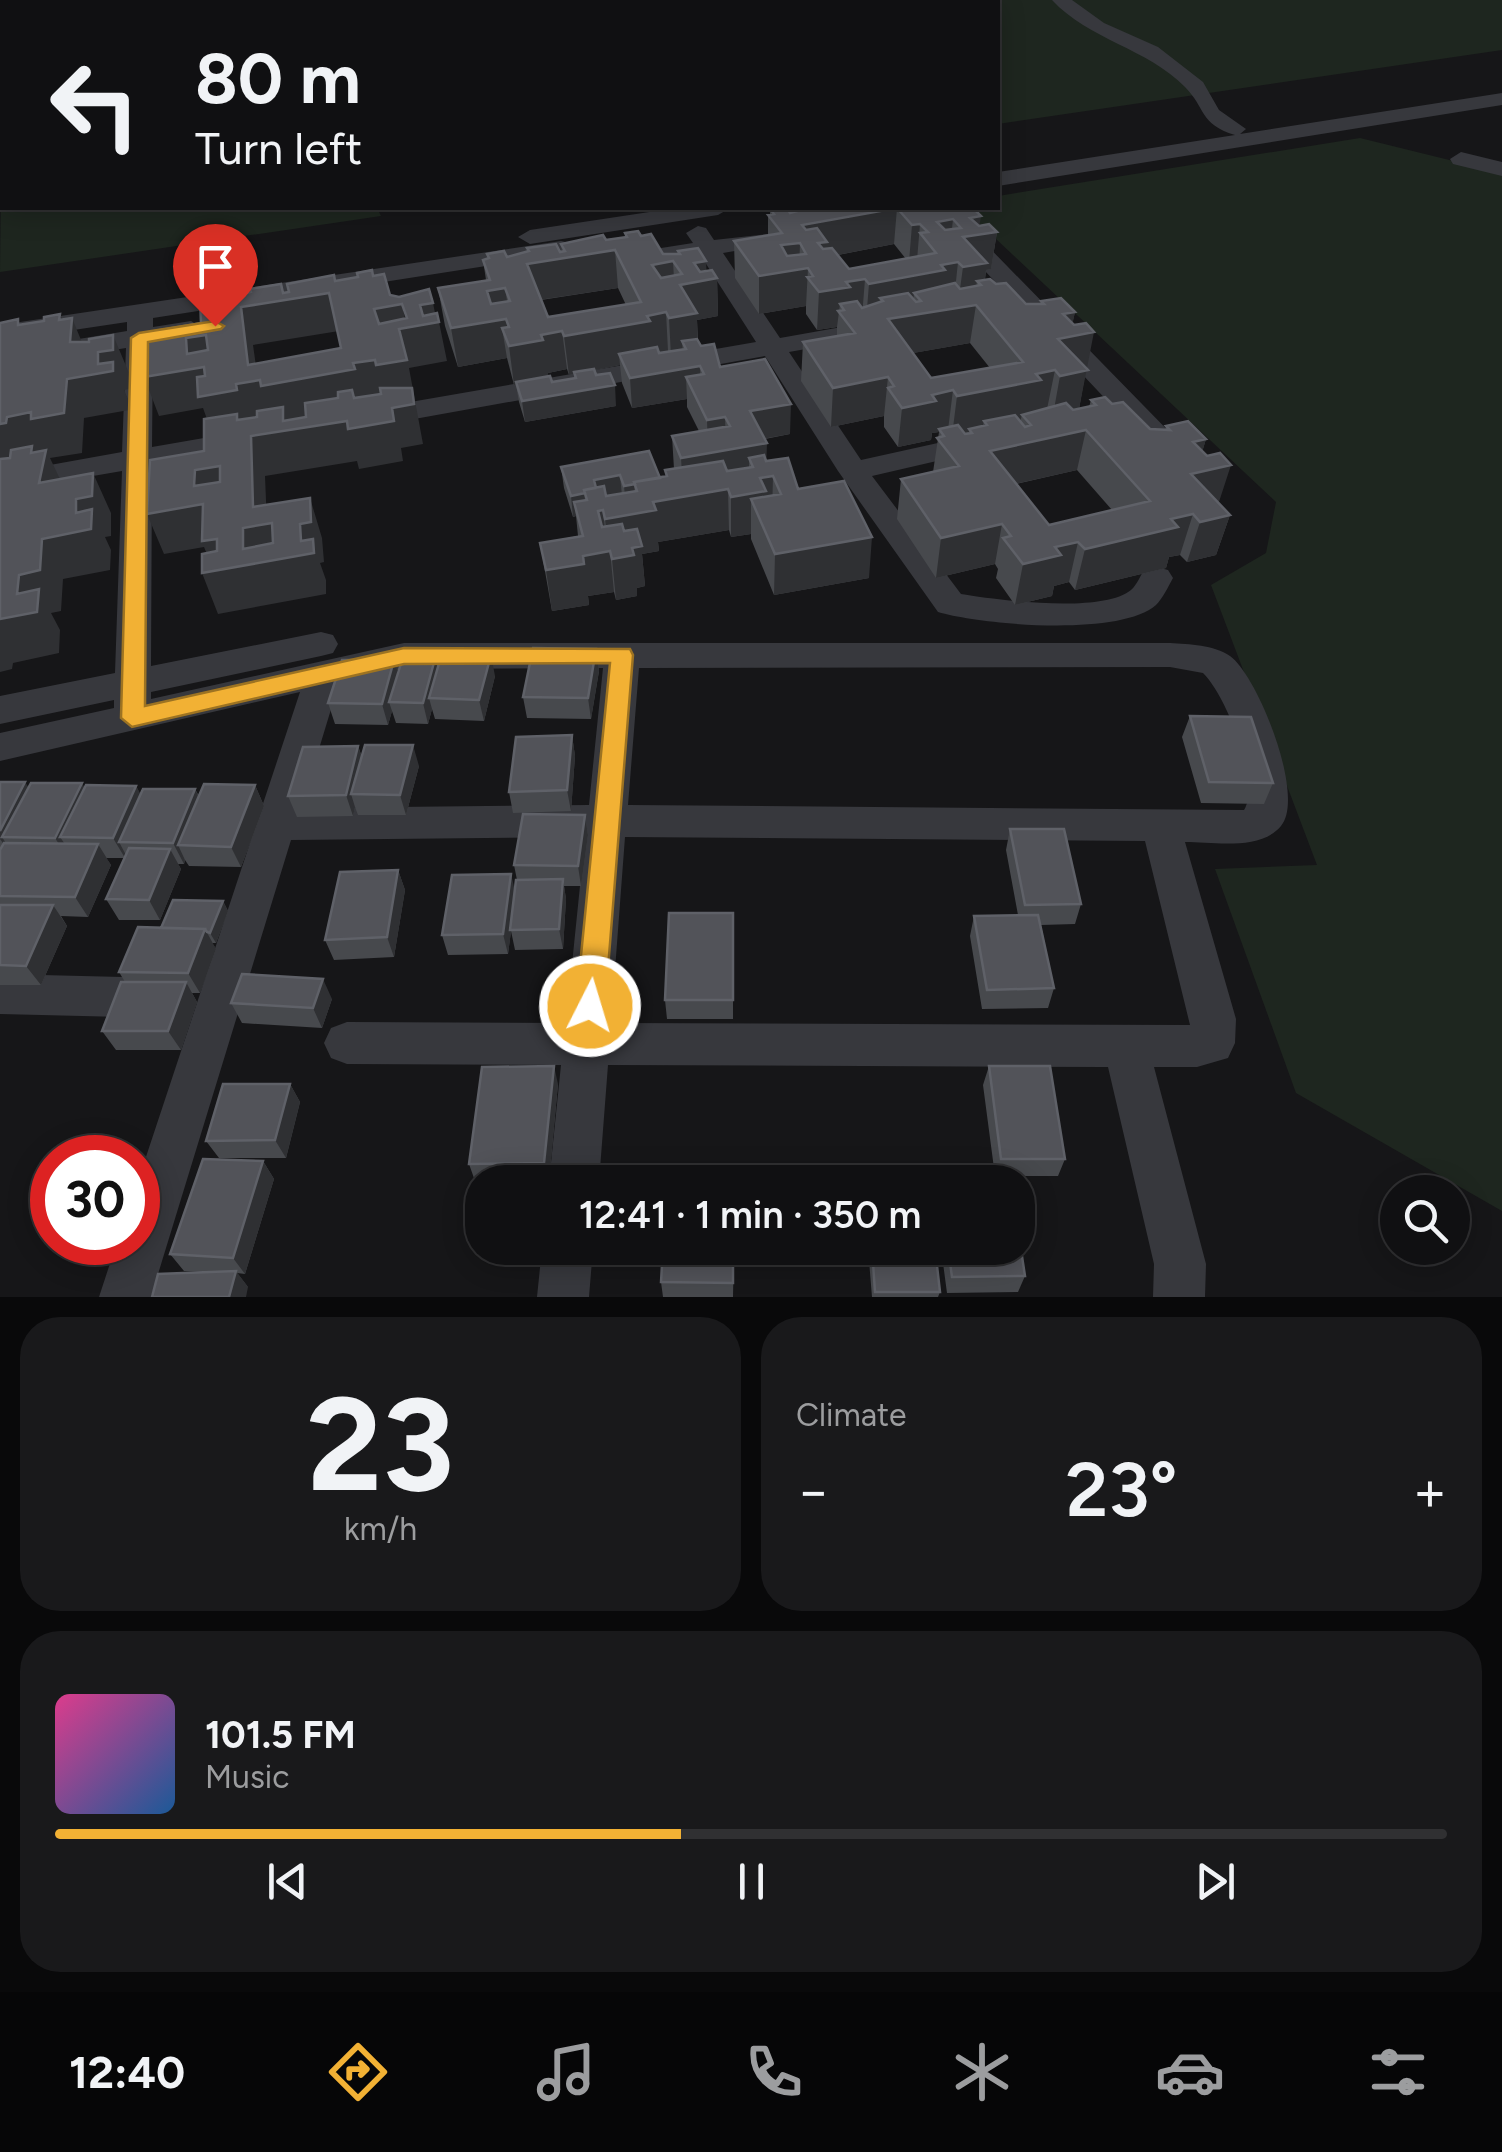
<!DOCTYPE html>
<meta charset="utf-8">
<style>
:root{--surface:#101012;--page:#19191b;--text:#f1f3f6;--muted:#9c9d9f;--line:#303032;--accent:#f2b134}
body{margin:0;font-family:Figtree,sans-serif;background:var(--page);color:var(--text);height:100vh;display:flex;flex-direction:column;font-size:38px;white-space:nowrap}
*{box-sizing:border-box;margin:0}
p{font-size:32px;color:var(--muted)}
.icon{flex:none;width:55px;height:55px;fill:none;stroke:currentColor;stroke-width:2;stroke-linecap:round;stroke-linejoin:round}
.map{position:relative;height:1297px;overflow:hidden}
.panel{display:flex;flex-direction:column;gap:20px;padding:20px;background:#09090a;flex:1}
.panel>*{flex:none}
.banner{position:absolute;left:0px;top:0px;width:1000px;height:210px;box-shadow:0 5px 25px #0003,0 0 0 2px var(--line);background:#101012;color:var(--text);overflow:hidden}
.controls{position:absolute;left:1380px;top:1175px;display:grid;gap:20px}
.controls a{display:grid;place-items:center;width:90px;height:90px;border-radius:50%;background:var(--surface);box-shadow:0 5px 25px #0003,0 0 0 2px var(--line);font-size:50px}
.speed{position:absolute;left:30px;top:1135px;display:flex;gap:20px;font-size:50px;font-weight:700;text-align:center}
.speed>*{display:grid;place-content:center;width:130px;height:130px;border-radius:50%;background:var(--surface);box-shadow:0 5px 25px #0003,0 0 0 2px var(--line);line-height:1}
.speed .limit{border:15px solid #d22;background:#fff;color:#111}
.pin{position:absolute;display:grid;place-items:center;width:85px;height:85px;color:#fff;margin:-102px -42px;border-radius:50% 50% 50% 0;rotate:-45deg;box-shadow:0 0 10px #0007}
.pin .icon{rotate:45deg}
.me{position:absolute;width:110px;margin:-55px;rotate:5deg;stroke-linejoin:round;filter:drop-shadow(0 0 8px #0008)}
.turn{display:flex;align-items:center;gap:35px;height:210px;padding:0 30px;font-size:45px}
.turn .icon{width:130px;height:130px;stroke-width:2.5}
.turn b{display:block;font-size:70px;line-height:85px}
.big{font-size:75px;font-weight:600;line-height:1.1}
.panel .card{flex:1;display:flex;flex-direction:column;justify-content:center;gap:15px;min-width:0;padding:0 35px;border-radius:40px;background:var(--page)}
.panel .dial{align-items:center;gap:0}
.dial b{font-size:130px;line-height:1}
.song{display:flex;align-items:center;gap:30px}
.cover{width:120px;height:120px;border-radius:15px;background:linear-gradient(135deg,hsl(330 70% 55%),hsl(210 70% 35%))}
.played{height:10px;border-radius:5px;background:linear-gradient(90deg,var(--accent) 45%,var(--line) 45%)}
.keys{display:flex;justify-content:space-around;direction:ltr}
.heat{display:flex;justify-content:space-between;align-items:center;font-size:55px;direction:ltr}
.panel .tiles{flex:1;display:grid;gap:20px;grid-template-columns:1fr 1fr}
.card:last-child{grid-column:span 2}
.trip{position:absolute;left:465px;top:1165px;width:570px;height:100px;border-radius:40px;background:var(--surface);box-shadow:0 5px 25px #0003,0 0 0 2px var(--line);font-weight:600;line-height:100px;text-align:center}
.tab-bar{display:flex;height:160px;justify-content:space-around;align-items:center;background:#060607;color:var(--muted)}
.tab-bar .icon{width:70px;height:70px}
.tab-bar .active{color:var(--accent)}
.tab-bar b{font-size:45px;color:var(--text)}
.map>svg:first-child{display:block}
.green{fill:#1e261f}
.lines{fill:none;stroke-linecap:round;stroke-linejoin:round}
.minor{fill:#37383d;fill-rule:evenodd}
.wall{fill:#47494d;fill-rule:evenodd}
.shaded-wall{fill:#2f3033}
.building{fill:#525359;stroke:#5f6168;stroke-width:2.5;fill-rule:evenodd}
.route{fill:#f2b134;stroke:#9d7322;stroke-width:2.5}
</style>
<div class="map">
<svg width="1502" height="1297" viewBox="0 0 1502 1297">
<rect width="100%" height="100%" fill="#161618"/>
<!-- green -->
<path class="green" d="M121 0H538L117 2Z
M685 0H1502V50L998 124V2Z
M2 92V208H377L381 216 0 272Z
M1360 138 1502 173V1211L1296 1093 1215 869 1317 865 1211 585 1266 553 1276 502 963 208H998V196Z"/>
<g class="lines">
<!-- minor -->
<path class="minor" d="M1052 0H1072L1104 23 1158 47 1203 82 1219 110 1246 129 1240 134 1502 93V105L998 186V172L1235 135C1199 124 1206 108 1185 87 1147 48 1089 40 1052 0Z
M0 13H2V23H0Z
M1461 152 1502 162V176L1453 164 1450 159Z
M676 208H730L718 215 530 244 518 237 530 230Z
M960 224 968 226 1185 448 1189 454 1185 460H1163L952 236 948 231 952 226Z
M698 226 706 228 714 240 787 232 791 237 787 242 723 253 780 338 881 320 890 322 894 328 890 334 789 352 861 460 983 433 993 436 998 442 993 448 872 476 961 594C997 600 1102 614 1131 590 1137 585 1140 576 1144 570L1156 567 1168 570 1173 578C1168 587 1163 598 1156 605 1120 637 982 625 938 612L838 471 765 356 370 427 360 424 356 418 360 412 370 409 756 342 701 256 623 268 611 261 623 254 693 243 686 233Z
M561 241 570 243 573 248 570 253 153 318V327L191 321 204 329 200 335 153 343 152 447 250 430 260 433 265 439 260 445 250 448 152 465 151 666 321 632 333 635 338 644 333 653 321 656 151 692V699L404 643H1170C1189 644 1214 645 1230 656 1258 676 1306 797 1281 826 1260 851 1214 842 1185 842L1236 1019 1235 1043 1228 1058 1197 1067H1154L1206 1264 1205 1297H1153L1154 1264 1108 1067 608 1065 599 1182H549L561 1065 347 1064 331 1058 324 1043 331 1028 347 1022 566 1023 585 837 291 840 151 1297H99L117 1242H138V1181L300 692 0 761V733L114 708V700L0 724V696L115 673 122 471 0 492V474L122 452 126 348 0 368V352L127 331V322L0 341V325ZM1170 667 1203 673C1226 695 1261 783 1244 810L628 805 639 668ZM603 668 589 805 301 808 339 683 404 669ZM625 837 1145 841 1190 1025 611 1023Z
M0 974 164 978 180 984 186 998 180 1012 164 1018 0 1014Z
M542 1248H593L589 1297H537Z"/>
</g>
<!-- wall -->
<path class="wall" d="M0 0H43H40L41 2H2V10L0 9Z
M807 208H936L979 226 997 232 991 269 986 270 985 280 996 284 1026 304H1040L1041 301 1075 312 1072 324 1086 369 1079 409 1089 407 1091 400 1112 404 1150 429 1165 430 1166 426 1206 439 1202 452 1219 503 1230 515 1216 555 1187 562 1180 555 1169 557 1166 568 1075 590 1069 582 1054 586 1052 596 1015 605 996 578 998 569 995 564 936 578 897 519 901 479 933 472 939 432 932 433 931 440 898 447 884 427V416L831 427 801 381 803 342 837 336V327L817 330 806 314V306L759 314 735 278 734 241 768 235V215L770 214V209L790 213ZM894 244 906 259 849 269 838 255ZM970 343 990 368 931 378 913 353ZM1077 470 1112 510 1049 525 1016 484Z
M625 233 641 236 663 254H678V251L706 261V271L717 278 718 316 697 320 698 340 701 346 720 367 790 434 765 439 766 461 798 489 869 578 774 595 751 539V534L731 537 729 530 658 542 659 551 642 554 645 586 637 588V596L616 600 614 592 588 596 589 605 552 611 540 543 578 536 576 516 573 517 564 488 561 467 660 478 666 477 665 470 674 469 672 436 699 431 687 407V399L632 408 622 383 620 365 595 370 616 406 525 422 519 402 516 385H514L507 358 458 367 445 326 438 288 486 280 483 260 487 259V254L507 257 560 252H562L561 244 625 237ZM618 288 626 305 548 317 541 300ZM567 369 569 375 574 374V378L552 382 548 377V373Z
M596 649 599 671 591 719 527 718 523 697Z
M438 667 495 676 484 721 435 719 432 709 428 724 396 723 392 711 388 725 335 724 328 703 398 674Z
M1190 716 1273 783 1264 804 1201 803 1182 737Z
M572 735 575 756 571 811 513 813 509 792Z
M358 746 362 757 419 766 406 815H358L355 807 353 816 297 817 288 796Z
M0 782 28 787 82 783 84 788 136 786 140 794 195 789 199 796 255 785 264 806 241 867 189 866 185 860 184 864H178L181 869 160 920H119L106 899 124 858H106L111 865 88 917 61 916 67 926 41 985H0Z
M585 815 588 835 581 886H564L566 899 563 949 515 950 511 931 508 954 448 955 442 935 515 891 517 880 514 865Z
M1010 829 1081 904 1075 924 1041 925 1054 988 1048 1008 982 1009 970 936 974 916 1018 915 1006 850Z
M398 870 405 890 394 957 334 960 325 940Z
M223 901 228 911 216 943H212L216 949 200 993H192L197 1002 181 1050H116L102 1031 125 982 119 972 161 928Z
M733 913V1019H667L665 1000Z
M332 999 322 1028 242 1023 231 1003Z
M989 1066 1065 1159 1058 1176H995L983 1085Z
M290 1084 300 1102 286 1158H219L206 1141Z
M558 1084 549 1180 475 1181 469 1164Z
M263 1161 274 1179 245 1274 237 1273 248 1287 214 1272 184 1271 170 1254Z
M663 1248H734L733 1297H663L661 1282Z
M868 1248H935L940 1292 938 1297H872Z
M941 1248H1018L1025 1276 1018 1292 947 1293Z"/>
<!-- shaded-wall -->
<path class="shaded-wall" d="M0 28 2 34V73L0 74Z
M897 208 894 244 827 257 802 225Z
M981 216 978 235 997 232 991 269 986 270 982 300 981 285 977 281 974 301 958 304 963 267V237L970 218Z
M953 219 949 256 937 222Z
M920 224 917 260 909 262 912 225Z
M800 243 799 270 808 268 806 306 759 314V276L781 245Z
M615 250 618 288 532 301 527 264Z
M673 261 675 298 652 265Z
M706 261 707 280 717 278 718 316 697 320 698 351 686 349 682 341 683 354 671 356 669 318 680 285 694 263Z
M958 262 954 300 921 301 914 293 912 313 883 301 880 298 879 319 866 321 869 284Z
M865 279 862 317 844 320V310L840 304 837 327 817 330 819 292 846 282Z
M281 284 286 300 329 293 339 331 253 345 258 380 355 369 365 408 353 363 383 347 374 309 402 304 407 328 420 305 433 303 437 323 439 322 447 361 409 368 423 444 401 448 403 461 359 469 357 461 265 476 267 524 272 523 301 541 300 524 310 498 322 538 324 562 320 563 326 580V594L218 614 202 573 214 571 204 547 164 554 147 514 194 486 195 470 220 466 243 549 213 436 203 408 159 416 144 377 187 354 186 338 206 335 236 384 248 365 241 307Z
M505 288 511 326 506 319 510 346 541 335 562 331 567 369 548 373 549 379 514 385 509 346 502 328 507 358 458 367 451 328 487 291Z
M976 305 970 343 885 358 888 319Z
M666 312 668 351 652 354H619L620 365 569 375 564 336Z
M1075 312 1070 336 1094 332 1079 409 1053 415 1060 376 1055 370 1047 409 1022 415 1020 422 987 425 984 421 982 430 969 429V432L952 436 957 396 1036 374 1063 314Z
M60 314 70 339 72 318 88 357 98 364V352L113 335 129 373V389L124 390 129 401V410L84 418 82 453 50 458 65 490 59 524 0 468V424L7 417 59 320Z
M700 366 701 396 686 377 687 399 632 408 630 378Z
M888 377 884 416 831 427 833 388Z
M615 385 616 406 525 422 522 401Z
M953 390 948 430 939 429V432L932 433 931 440 898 447 902 408 932 395Z
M791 404 790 434 750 441V411Z
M725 417 726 447 708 451 707 420Z
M1086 430 1077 470 984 491 990 451Z
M1206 439 1196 473 1231 465 1218 505 1179 514 1193 442Z
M767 443 766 473 753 467 749 458V476L683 489 681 458Z
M93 473 111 513V536L105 537 111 550 110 570 63 579 61 611 51 613 60 630 59 653 13 663 12 669 0 672V619L17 594 19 575 42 539 76 513V499Z
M620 475 622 496 603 510 607 550 585 493 594 480Z
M773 476 772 516 751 499V534L731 537V497L760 478Z
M634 484 636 505 626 507 624 486Z
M728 489 729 530 658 542 659 551 642 554 645 586 637 588V596L616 600 612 559 610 551 614 592 588 596 589 605 552 611 546 570 583 556 609 551 605 519 653 502Z
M584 493 587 514 574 502 576 516 573 517 571 496Z
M1193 514 1180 555 1169 557 1166 568 1075 590 1085 549 1171 519Z
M1230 515 1216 555 1187 562 1200 522Z
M1002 524 995 564 936 578 941 538Z
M872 537 869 578 774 595 775 554Z
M1078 542 1069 582 1054 586 1052 596 1015 605 1023 564 1055 547Z
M596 649 599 671 591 719 588 698Z
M436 655 441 676 429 698 432 709 428 724 423 703Z
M491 655 495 676 484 721 479 700Z
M394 660 400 681 389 702 392 711 388 725 382 704Z
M572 735 575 756 571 811 567 790Z
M413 745 419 766 406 815 400 795Z
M358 746 365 767 351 794 355 807 353 816 346 795Z
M25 782 39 803 2 837 13 854 12 856 0 839V831Z
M82 783 94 804 60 837 71 853 68 858 55 838Z
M255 785 264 806 241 867 231 847Z
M136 786 148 807 119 842 126 855 125 858 113 838Z
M195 789 205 810 178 845 185 860 184 864 173 843Z
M585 815 588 835 581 886 578 866Z
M98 844 111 865 88 917 75 897Z
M170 849 181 869 160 920 149 900Z
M398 870 405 890 394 957 387 937Z
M511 874 516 895 508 954 503 934Z
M563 879 566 899 563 949 559 929Z
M223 901 228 911 216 943 210 933Z
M53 905 67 926 41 985 26 966Z
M205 929 216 949 200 993 188 973Z
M323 979 332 999 322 1028 313 1008Z
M186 982 197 1002 181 1050 168 1031Z
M554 1066 558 1084 549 1180 544 1163Z
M290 1084 300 1102 286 1158 275 1140Z
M263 1161 274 1179 245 1274 233 1258Z
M236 1271 248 1287 246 1297H229Z"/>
<!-- building -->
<path class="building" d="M782 208H787L790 213 808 208H936L938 210 951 208H973L981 216 970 218 979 226 989 224 997 232 963 237 987 263 963 267 958 262 941 265 945 270 869 284 865 279 846 282 850 287 819 292 807 277 813 276 808 268 759 276 734 241 782 233 768 215 774 214 770 209ZM897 208 912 225 920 224 928 232 920 233 936 253 849 269 832 248 823 249 818 243 827 242 817 228 806 230 802 225ZM953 219 961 228 945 230 937 222ZM800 243 806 254 787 256 781 245Z
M638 231 641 236 651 234 663 254H680L678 251 698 248 706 261 694 263 700 272 712 270 717 278 680 285 697 313 669 318 666 312 647 316 650 321 564 336 562 331 541 335 543 340 509 346 502 328 509 327 506 319 451 328 438 288 490 280 483 260 489 258 487 254 504 251 507 257 529 251 527 248 556 244 560 252 565 251 561 244 603 235 606 240 627 237 625 233ZM615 250 641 302 548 317 527 264ZM673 261 682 274 661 278 652 265ZM505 288 510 301 491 304 487 291Z
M372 270 373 276 384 274 390 295 399 297 429 289 433 303 420 305 423 316 437 313 439 322 399 329 407 360 376 365 375 360 353 363 355 369 261 386 260 380 236 384 237 390 198 397 197 377 205 376 204 367 144 377 143 333 201 323 200 301 206 300V295L225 292 226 299 251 292 250 289 281 284 283 293 289 292 287 284 334 275 335 281 358 277 357 273ZM329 293 341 348 248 365 241 307ZM402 304 407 318 379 324 374 309ZM206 335 208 350 187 354 186 338Z
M990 279 996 284 1006 283 1026 304H1044L1041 301 1061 298 1075 312 1063 314 1074 325 1086 323 1094 332 1058 339 1088 370 1060 376 1055 370 1036 374 1041 380 957 396 953 390 932 395 936 401 902 408 888 388 894 386 888 377 833 388 803 342 855 333 838 311 844 310 840 304 857 301 862 308 883 301 880 298 908 293 916 302 921 301 914 293 955 283 960 289 981 285 977 281ZM976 305 1023 362 931 378 888 319Z
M60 314 59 320 72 318 70 342H89V339L113 335V350L98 352V364L113 362V371L67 379 64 413 31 419V412L7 417 6 423 0 424V323L18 319V325L44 321V317Z
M697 339 701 346 714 344 720 367 765 359 791 404 750 411 767 443 681 458 672 436 730 426 725 417 707 420 686 377 704 374 700 366 630 378 619 354 657 347 659 353 686 349 682 341Z
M594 369 596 375 610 373 615 385 522 401 516 382 550 376 552 382 576 378 574 372Z
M380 388H412L414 404 392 408 394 421 348 429 347 421 251 436 253 507 310 498 311 522 300 524 301 541 313 539 314 553 202 573V554L217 551V539L202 541 203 504 147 514 150 460 204 451V419L237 414V420L257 417V411L283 407V421L306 417 305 403 338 398V392L352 390 354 398 381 394ZM220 466V482L194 486 195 470ZM272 523 273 543 243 549V528Z
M1105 397 1112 404 1123 402 1150 429 1170 430 1166 426 1188 421 1206 439 1193 442 1207 456 1220 453 1231 465 1191 474 1230 515 1200 522 1193 514 1171 519 1178 527 1085 549 1078 542 1055 547 1061 555 1023 564 1003 538 1011 536 1002 524 941 538 901 479 959 466 937 438 944 436 939 429 958 425 965 434 972 433 969 429 987 425 984 421 1015 415 1025 427 1031 425 1022 415 1066 403 1073 410 1096 405 1091 400ZM1086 430 1150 501 1049 525 990 451Z
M32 446 31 453 46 450 39 483 93 473 92 496 76 499V513L92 509 91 529 42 539 40 570 19 575 17 594 39 589 37 612 0 619V459L10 458 11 450Z
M649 451 660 478 634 482 635 484 624 486 620 475 594 480 596 488 584 490 585 493 571 496 561 467Z
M764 455 766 461 788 458 798 489 844 481 872 537 775 554 751 499 781 494 773 476 760 478 766 491 731 497 728 489 653 502 656 510 605 519 603 510 598 511 602 527 622 524 624 531 637 529 642 546 632 548 634 555 612 559 610 551 583 556 584 564 546 570 540 543 583 536 574 502 587 500 584 490 604 486 606 496 637 491 634 482 667 476 665 470 723 461 727 471 753 467 749 458Z
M533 648 596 649 588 698 523 697Z
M442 653 491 655 479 700 429 698Z
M404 654 436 655 423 703 389 702Z
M342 660H394L382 704 328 703Z
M1190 716 1251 717 1273 783 1209 782Z
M572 735 567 790 509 792 516 737Z
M365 745H413L400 795 351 794Z
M358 746 346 795 288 796 303 747Z
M0 782H25L0 831Z
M31 783H82L55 838 2 837Z
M204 784 255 785 231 847 178 845Z
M86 785 136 786 113 838 60 837Z
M143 789H195L173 843 119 842Z
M523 814 585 815 578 866 514 865Z
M1010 829H1064L1081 904 1025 905Z
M4 843 98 844 75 897 0 896V850Z
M129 848 170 849 149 900 106 899Z
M398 870 387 937 325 940 340 872Z
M511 874 503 934 442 935 452 875Z
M563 879 559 929 510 930 516 880Z
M173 900 223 901 210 933 207 932 205 929 161 928Z
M0 905H53L26 966 0 965Z
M669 913H733V1000H665Z
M1038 915 1054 988 987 990 974 916Z
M138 927 205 929 188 973 119 972Z
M242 974 323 979 313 1008 231 1003Z
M121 982H186L168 1031H102Z
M554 1066 544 1163 469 1164 482 1067Z
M989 1066H1050L1065 1159H1001Z
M223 1084H290L275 1140 206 1141Z
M203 1159 263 1161 233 1258 170 1254Z
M867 1170H927L929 1182H868Z
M667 1172H735V1182H666Z
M1010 1180V1182H940Z
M1018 1230 1025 1276 952 1277 948 1248H1018Z
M663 1248H733V1283L661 1282Z
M872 1248H935L940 1292H875Z
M236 1271 229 1297H152L158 1274Z"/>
<!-- route -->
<path class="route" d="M215 321 224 326 221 329 148 342 145 706 404 648 630 649 633 655 605 1006 601 1016 590 1019 580 1016 576 1006 610 663 404 664 132 727 121 718 131 338 139 333Z"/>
</svg>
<div class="controls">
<a><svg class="icon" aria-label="search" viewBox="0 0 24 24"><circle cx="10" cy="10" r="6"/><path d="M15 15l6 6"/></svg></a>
</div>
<div class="speed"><div class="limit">30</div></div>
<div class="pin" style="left:215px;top:326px;background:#d93025"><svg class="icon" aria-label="arrive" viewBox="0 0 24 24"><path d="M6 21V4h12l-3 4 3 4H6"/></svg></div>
<svg class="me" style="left:590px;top:1006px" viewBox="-20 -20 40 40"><circle r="17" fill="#f2b134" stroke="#fff" stroke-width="3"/><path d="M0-11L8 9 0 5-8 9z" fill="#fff"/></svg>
<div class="trip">12:41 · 1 min · 350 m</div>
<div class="banner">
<div class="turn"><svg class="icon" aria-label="left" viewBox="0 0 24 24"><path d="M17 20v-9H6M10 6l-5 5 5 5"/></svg><div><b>80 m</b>Turn left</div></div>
</div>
</div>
<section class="panel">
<div class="tiles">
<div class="card dial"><b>23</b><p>km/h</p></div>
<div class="card"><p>Climate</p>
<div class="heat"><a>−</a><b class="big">23°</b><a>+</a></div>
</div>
<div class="card">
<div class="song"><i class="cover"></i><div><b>101.5 FM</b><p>Music</p></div></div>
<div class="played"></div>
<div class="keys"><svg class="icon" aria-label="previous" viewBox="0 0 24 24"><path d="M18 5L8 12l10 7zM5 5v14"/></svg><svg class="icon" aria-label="pause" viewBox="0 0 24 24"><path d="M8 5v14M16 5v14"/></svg><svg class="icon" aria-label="next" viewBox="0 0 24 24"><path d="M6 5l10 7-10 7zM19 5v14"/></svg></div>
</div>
</div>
</section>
<nav class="tab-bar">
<b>12:40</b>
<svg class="icon active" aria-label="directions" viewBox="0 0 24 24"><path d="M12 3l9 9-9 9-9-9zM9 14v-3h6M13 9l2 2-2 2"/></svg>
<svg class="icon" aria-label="music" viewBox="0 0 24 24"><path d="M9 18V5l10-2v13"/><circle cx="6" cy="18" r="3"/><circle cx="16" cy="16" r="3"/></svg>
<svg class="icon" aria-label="phone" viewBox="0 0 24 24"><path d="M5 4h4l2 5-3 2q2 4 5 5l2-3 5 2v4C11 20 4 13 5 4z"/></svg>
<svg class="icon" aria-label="climate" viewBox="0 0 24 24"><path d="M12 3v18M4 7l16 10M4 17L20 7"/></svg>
<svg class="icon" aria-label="car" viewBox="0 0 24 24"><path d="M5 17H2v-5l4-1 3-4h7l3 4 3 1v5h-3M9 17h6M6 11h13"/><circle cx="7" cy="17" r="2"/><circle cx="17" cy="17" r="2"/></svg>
<svg class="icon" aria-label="filters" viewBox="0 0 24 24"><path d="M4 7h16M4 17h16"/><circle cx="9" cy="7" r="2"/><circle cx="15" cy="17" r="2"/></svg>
</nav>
